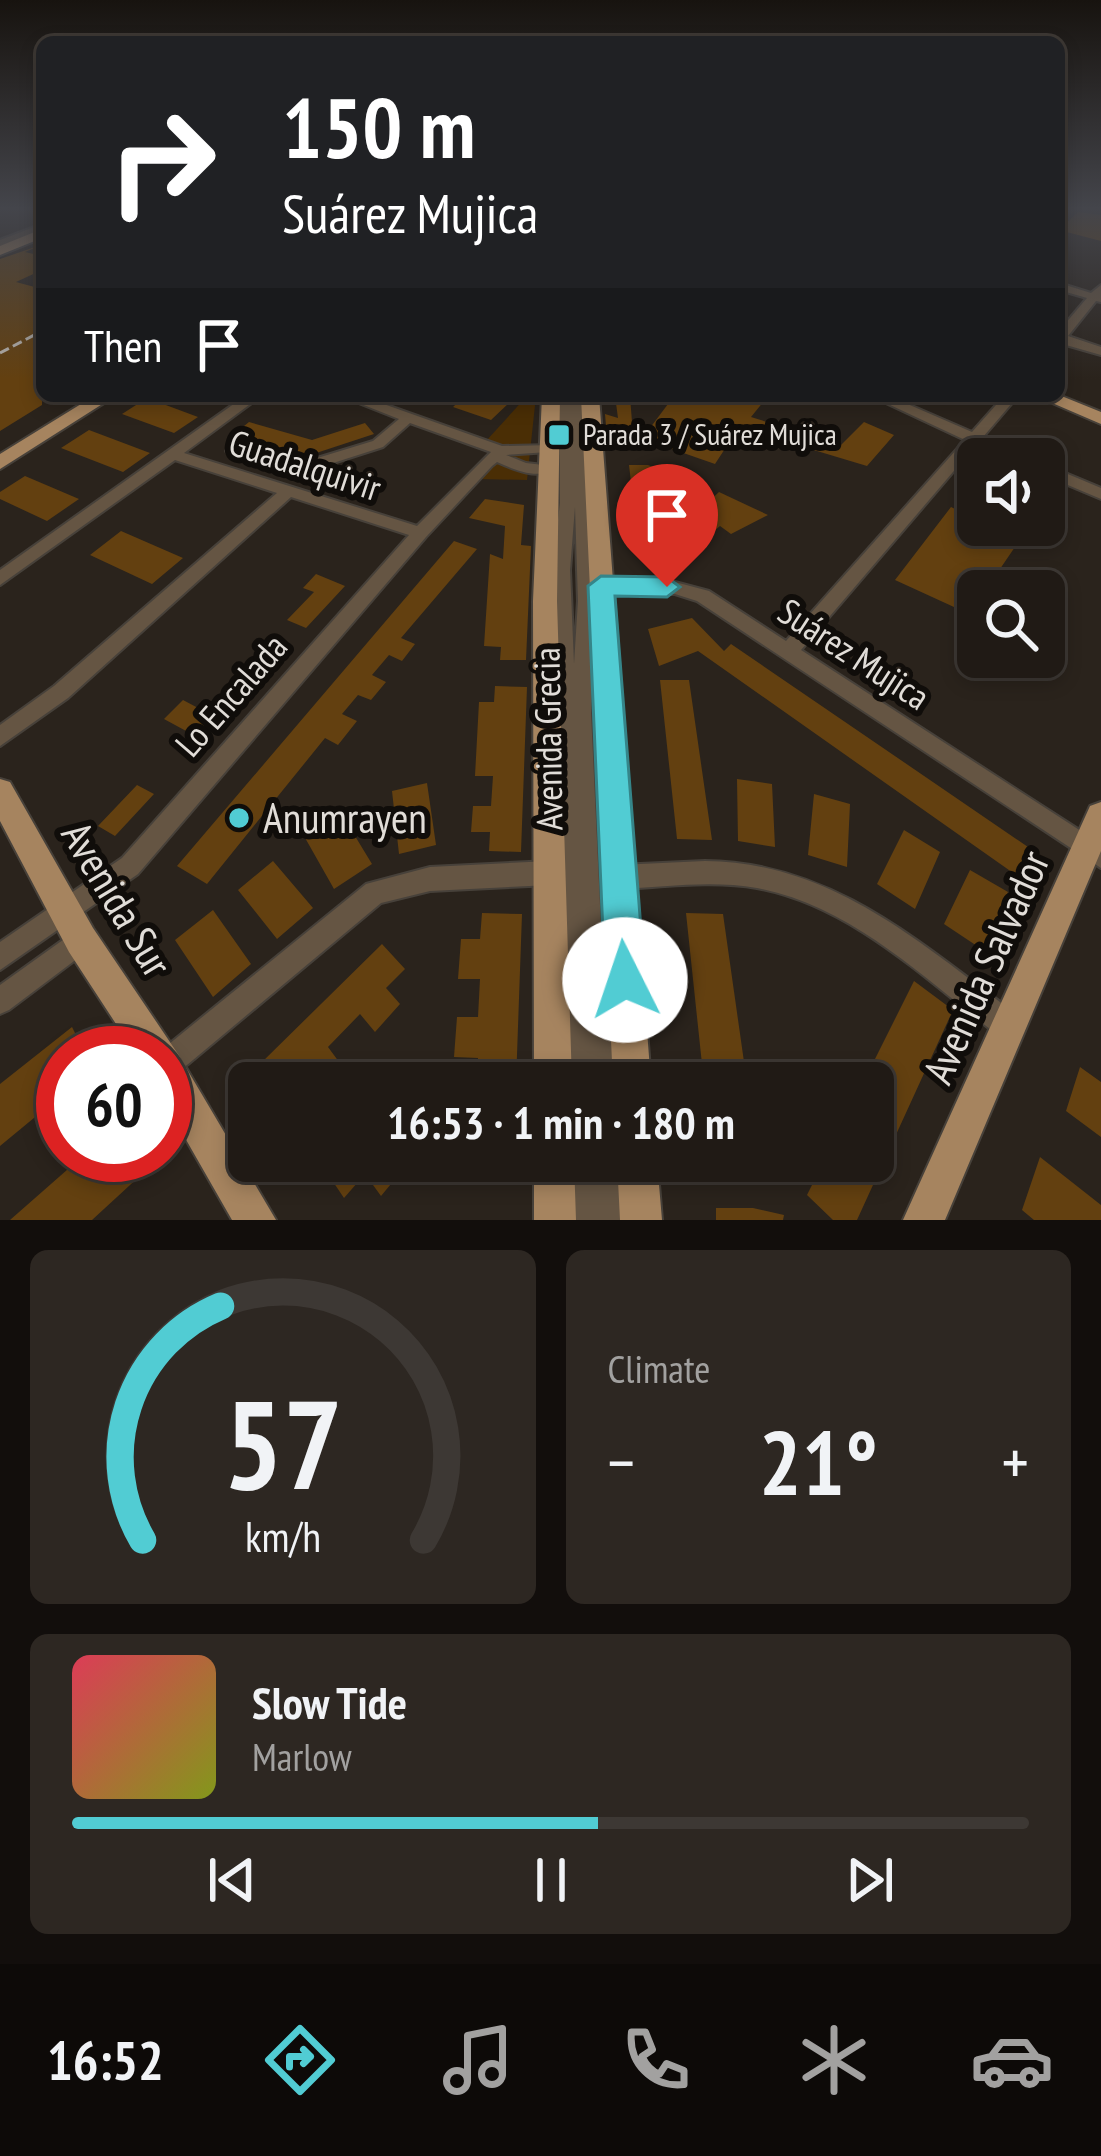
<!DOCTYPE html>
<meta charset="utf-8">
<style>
:root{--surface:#201a15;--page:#2d2722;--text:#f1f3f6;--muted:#a2a1a0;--line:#3d3834;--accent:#51ccd3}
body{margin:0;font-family:"PT Sans Narrow",sans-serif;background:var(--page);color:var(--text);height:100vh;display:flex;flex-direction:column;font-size:45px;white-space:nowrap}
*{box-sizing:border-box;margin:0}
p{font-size:39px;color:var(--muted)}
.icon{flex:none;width:66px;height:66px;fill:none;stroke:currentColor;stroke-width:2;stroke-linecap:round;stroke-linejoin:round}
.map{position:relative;height:1220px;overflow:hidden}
.side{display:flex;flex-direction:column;gap:30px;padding:30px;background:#120e0c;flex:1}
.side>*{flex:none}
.hud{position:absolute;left:36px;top:36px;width:1029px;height:366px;border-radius:18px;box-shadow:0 6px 18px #0003,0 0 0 3px var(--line);background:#202124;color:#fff;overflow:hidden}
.buttons{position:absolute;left:957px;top:438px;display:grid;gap:24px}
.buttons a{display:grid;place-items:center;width:108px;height:108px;border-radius:18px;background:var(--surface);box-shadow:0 6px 18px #0003,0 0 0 3px var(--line);font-size:60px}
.speed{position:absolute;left:36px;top:1026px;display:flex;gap:24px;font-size:60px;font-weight:700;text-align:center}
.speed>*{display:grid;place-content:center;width:156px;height:156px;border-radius:50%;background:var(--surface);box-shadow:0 6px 18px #0003,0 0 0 3px var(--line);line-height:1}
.speed .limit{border:18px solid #d22;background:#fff;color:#111}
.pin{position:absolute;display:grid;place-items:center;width:102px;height:102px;color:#fff;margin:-123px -51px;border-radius:50% 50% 50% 0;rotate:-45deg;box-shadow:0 0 12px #0007}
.pin .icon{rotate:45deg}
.me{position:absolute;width:132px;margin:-66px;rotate:356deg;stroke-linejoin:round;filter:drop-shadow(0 0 9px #0008)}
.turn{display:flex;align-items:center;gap:42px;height:252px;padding:0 48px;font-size:54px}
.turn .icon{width:156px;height:156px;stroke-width:2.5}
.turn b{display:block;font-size:84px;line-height:102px}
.then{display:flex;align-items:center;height:114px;padding:0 48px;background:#0003;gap:24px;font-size:45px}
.big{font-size:90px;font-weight:600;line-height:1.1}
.side .card{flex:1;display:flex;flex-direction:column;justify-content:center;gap:18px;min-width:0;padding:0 42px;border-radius:18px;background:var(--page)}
.side .dial{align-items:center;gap:0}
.dial svg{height:312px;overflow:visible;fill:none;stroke:var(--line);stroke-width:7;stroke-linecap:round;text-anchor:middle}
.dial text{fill:var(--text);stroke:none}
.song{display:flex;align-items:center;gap:36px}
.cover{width:144px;height:144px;border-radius:18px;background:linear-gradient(135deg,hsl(350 70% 55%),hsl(70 70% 35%))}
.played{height:12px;border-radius:6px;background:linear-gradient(90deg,var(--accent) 55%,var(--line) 55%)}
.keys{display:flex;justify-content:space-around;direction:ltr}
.heat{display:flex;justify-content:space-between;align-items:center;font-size:66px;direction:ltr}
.side .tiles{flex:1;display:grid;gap:30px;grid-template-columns:1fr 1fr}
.card:last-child{grid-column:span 2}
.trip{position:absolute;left:228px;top:1062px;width:666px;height:120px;border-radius:18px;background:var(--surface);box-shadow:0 6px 18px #0003,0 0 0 3px var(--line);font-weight:600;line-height:120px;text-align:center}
.tabs{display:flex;height:192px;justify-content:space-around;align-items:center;background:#0d0a08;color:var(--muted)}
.tabs .icon{width:84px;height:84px}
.tabs .selected{color:var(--accent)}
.tabs b{font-size:54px;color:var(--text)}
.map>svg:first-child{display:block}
.green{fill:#4a2e05}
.building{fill:#634010}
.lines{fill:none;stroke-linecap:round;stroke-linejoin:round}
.minor-casing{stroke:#47413a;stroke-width:4}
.major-casing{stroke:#47413a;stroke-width:4}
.minor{fill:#655543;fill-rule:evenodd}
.major{fill:#a6845f;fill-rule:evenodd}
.rail{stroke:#b6b1ab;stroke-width:3;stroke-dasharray:10 4.5;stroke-linecap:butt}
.route{fill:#51ccd3;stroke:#358589;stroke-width:3}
.poi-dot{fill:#51ccd3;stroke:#100d0a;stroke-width:4.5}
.labels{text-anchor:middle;stroke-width:12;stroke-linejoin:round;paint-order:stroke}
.far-poi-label{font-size:30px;fill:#e1ddd8;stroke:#100d0a;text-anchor:start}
.street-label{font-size:36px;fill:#e1ddd8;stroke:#100d0a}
.near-poi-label{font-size:42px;fill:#e1ddd8;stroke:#100d0a;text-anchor:start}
.near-street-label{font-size:42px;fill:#e1ddd8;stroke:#100d0a}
</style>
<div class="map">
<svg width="1101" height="1220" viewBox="0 0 1101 1220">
<rect width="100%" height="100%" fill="#2a231c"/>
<!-- green -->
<path class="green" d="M527 396H536L527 480 479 479 507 449 486 441Z"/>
<!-- building -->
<path class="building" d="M1078 212 1101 215V241L1059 230Z
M41 245 25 252 42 256V270L16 282 42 289V405L0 431V259Z
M465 396H497L511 401 491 420 453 407Z
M615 396H630L632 422 650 428 674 396H768L751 417 841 445 864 422 894 435 867 466 760 434 755 440 732 438 715 464 606 426 605 414 618 418Z
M147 398 198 417 174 433 122 414Z
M249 422 312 440 365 423 374 434 301 458 227 440Z
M89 430 150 453 123 472 61 448Z
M629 465H648L681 478 686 523 719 492 768 515 731 534 720 526 689 552 677 544 661 559 627 539 642 528 639 508H634Z
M25 476 79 499 47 521 0 499V492Z
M485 499 524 505 521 545 531 546 526 660H500L501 647 484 646 490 554 503 559 505 526 469 518Z
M951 507 978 520V525L1021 538 985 591H978V618L895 580Z
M121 531 183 558 152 584 90 555Z
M454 541 477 549 401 638 415 644 402 661 389 655 372 675 386 682 371 700 358 695 342 714 357 721 338 745 325 738 207 884 177 866Z
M316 574 345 586 306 628 287 620 314 592 303 588Z
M692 618 724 651 731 644 1028 847 1016 875 698 651 659 666 648 629Z
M660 680H689L712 840 677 839Z
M495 686 527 687 521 852 489 851 490 832H471L473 806H491L493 776H475L479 702H494Z
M183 700 217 718 199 738 164 719Z
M737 779 772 784 775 847 738 841Z
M427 783 436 845 399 854 392 791Z
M137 785 154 794 115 836 98 826Z
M814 794 850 804 847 867 808 855Z
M341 813 372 864 334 889 304 836Z
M904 830 940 852 915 909 877 884Z
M273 861 313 908 277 939 238 890Z
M970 870 1008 892 983 950 944 924Z
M213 910 251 964 213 997 175 940Z
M482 913 522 914 516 1083H476L478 1058 454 1057 457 1017H478L480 979H458L461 939H480Z
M686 913 723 914 747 1083H704Z
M382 944 405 969 386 988 400 1004 375 1032 360 1014 328 1047 342 1066 325 1083H272L259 1065Z
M914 981 953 1010 857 1220H833L807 1195 824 1161H873V1083H863Z
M72 1027 85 1053H63V1094L0 1146V1084Z
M1080 1067 1101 1082V1137L1066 1111Z
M84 1155H133L142 1174 92 1220H10Z
M1040 1157 1101 1205V1220H1034L1022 1210Z
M319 1161H410L381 1196 365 1174 344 1198Z
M472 1161H514L513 1185H471Z
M713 1161H758L761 1181 715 1180Z
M716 1208H753L784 1215 783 1220H716Z"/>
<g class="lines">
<defs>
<path id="minor" d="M42 224V230L0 247V240Z
M1059 283 1091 293 1101 285V302L1096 301 1068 336 1101 347V355L1059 343V331L1087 298 1059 290Z
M245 396H261L184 453 417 526 491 452 410 423 383 447 302 473 228 454 226 451 233 447 301 463 373 441 399 419 341 396H361L502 446 553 445 555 448 548 452 506 455 526 463 552 466 554 469C538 480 515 470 497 462L492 466 426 537 138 874 0 970V942L122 858 409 535 291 497 68 698 0 746V725L54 686 277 493 175 460 0 585V570Z
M559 396H586L595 580 675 582 709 591 786 641 965 440 871 396H889L972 432 1004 396H1018L983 437 1028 459H1009L976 445 801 650 1101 844V868L697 601 675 594 595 592 591 713 602 948 621 1083H566L560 876 558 881 550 885 430 891 381 903 175 1075 165 1079V1053H158L366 884 430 867 550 861 558 865 560 869 552 570 560 503ZM575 507 578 601 574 664 570 570Z
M1044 464 1101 488V499L1044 475Z
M705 861C833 862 922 945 1019 1016L1023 1026 1019 1036 1009 1040 999 1036C926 980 851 905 757 888 712 880 664 887 619 889L611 885 607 877 611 869 619 865Z
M81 927 90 931 94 940 90 949 9 1010 0 1014V985Z
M568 1161H628L632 1220H569Z"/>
<path id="major" d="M42 229V238L0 255V246Z
M1059 395 1101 412V424L1036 396Z
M94 396H115L0 469V454Z
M542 396H560L557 601 572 1083H534L533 601Z
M581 396H599L651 1083H613Z
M0 779 10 782 93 928 178 1054 276 1220H232L165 1103V1053H135L69 952 0 821Z
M1101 802V851L945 1220H903L1090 806Z
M534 1161H574L576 1220H534Z
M617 1161H657L662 1220H620Z"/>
</defs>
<!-- minor casing -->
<use href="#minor" class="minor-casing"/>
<!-- major casing -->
<use href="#major" class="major-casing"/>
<!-- minor -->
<use href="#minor" class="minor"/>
<!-- major -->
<use href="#major" class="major"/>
<!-- rail -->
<path class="rail" d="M0 353 42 331"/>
</g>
<!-- sky -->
<linearGradient id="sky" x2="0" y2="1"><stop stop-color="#17130f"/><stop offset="0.55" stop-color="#44454b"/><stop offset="1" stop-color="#44454b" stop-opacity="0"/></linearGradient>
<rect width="1101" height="379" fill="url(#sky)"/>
<!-- route -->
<path class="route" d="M601 576 667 577 680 587 667 597 615 596 645 980 639 993 625 999 611 993 605 980 588 586Z"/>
<!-- markers -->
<g class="poi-dot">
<rect x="547" y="423" width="24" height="24" rx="6"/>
<circle cx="239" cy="818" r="12"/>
</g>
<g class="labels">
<!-- far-poi labels -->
<g class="far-poi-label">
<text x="583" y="445">Parada 3 / Suárez Mujica</text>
</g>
<!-- street labels -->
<g class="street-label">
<text transform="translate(305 465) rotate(18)" y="13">Guadalquivir</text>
<text transform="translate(854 654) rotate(33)" y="13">Suárez Mujica</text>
<text transform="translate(231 695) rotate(-49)" y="13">Lo Encalada</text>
<text transform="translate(548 739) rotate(-91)" y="13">Avenida Grecia</text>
</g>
<!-- near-poi labels -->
<g class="near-poi-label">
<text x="263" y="833">Anumrayen</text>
</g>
<!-- near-street labels -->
<g class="near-street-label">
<text transform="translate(117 899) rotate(59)" y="15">Avenida Sur</text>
<text transform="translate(986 967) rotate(-66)" y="15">Avenida Salvador</text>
</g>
</g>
</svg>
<div class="buttons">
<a><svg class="icon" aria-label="sound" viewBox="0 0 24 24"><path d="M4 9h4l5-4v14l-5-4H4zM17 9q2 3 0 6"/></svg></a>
<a><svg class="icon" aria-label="search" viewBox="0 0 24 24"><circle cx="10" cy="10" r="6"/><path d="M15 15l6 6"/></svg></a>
</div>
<div class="speed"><div class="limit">60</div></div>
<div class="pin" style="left:667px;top:587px;background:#d93025"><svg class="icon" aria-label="arrive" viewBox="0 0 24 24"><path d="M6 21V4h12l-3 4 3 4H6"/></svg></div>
<svg class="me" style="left:625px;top:980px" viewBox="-20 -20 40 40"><circle r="19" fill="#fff"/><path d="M0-13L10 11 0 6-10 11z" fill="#51ccd3"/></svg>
<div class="trip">16:53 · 1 min · 180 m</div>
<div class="hud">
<div class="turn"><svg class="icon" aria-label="right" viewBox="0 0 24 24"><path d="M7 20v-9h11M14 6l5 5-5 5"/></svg><div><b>150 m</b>Suárez Mujica</div></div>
<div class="then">Then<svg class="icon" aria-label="arrive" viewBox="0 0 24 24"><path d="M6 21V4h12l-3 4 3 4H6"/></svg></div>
</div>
</div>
<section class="side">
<div class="tiles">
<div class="card dial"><svg viewBox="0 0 100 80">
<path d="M14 69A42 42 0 1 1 86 69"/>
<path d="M14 69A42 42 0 0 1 34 9" stroke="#51ccd3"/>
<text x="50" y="56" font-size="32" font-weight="700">57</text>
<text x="50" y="72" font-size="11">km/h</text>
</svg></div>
<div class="card"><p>Climate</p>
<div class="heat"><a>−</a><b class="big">21°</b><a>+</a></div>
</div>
<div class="card">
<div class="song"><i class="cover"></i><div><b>Slow Tide</b><p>Marlow</p></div></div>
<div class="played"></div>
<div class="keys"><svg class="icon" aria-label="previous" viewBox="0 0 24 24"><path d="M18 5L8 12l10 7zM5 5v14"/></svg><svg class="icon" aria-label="pause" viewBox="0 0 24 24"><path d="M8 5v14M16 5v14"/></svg><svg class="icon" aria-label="next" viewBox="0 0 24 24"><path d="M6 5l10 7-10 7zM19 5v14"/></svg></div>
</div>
</div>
</section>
<nav class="tabs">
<b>16:52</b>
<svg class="icon selected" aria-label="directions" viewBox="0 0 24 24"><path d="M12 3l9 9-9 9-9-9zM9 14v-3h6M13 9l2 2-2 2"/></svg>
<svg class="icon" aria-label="music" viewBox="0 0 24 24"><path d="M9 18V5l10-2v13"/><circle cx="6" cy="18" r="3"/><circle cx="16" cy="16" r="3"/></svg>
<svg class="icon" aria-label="phone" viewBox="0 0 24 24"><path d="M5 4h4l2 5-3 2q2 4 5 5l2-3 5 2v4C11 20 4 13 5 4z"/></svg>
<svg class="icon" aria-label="climate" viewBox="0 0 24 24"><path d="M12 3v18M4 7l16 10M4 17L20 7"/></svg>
<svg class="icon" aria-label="car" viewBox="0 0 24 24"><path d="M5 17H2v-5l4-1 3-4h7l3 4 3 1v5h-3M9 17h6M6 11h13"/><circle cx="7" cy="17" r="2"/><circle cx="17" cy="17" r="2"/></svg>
</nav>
